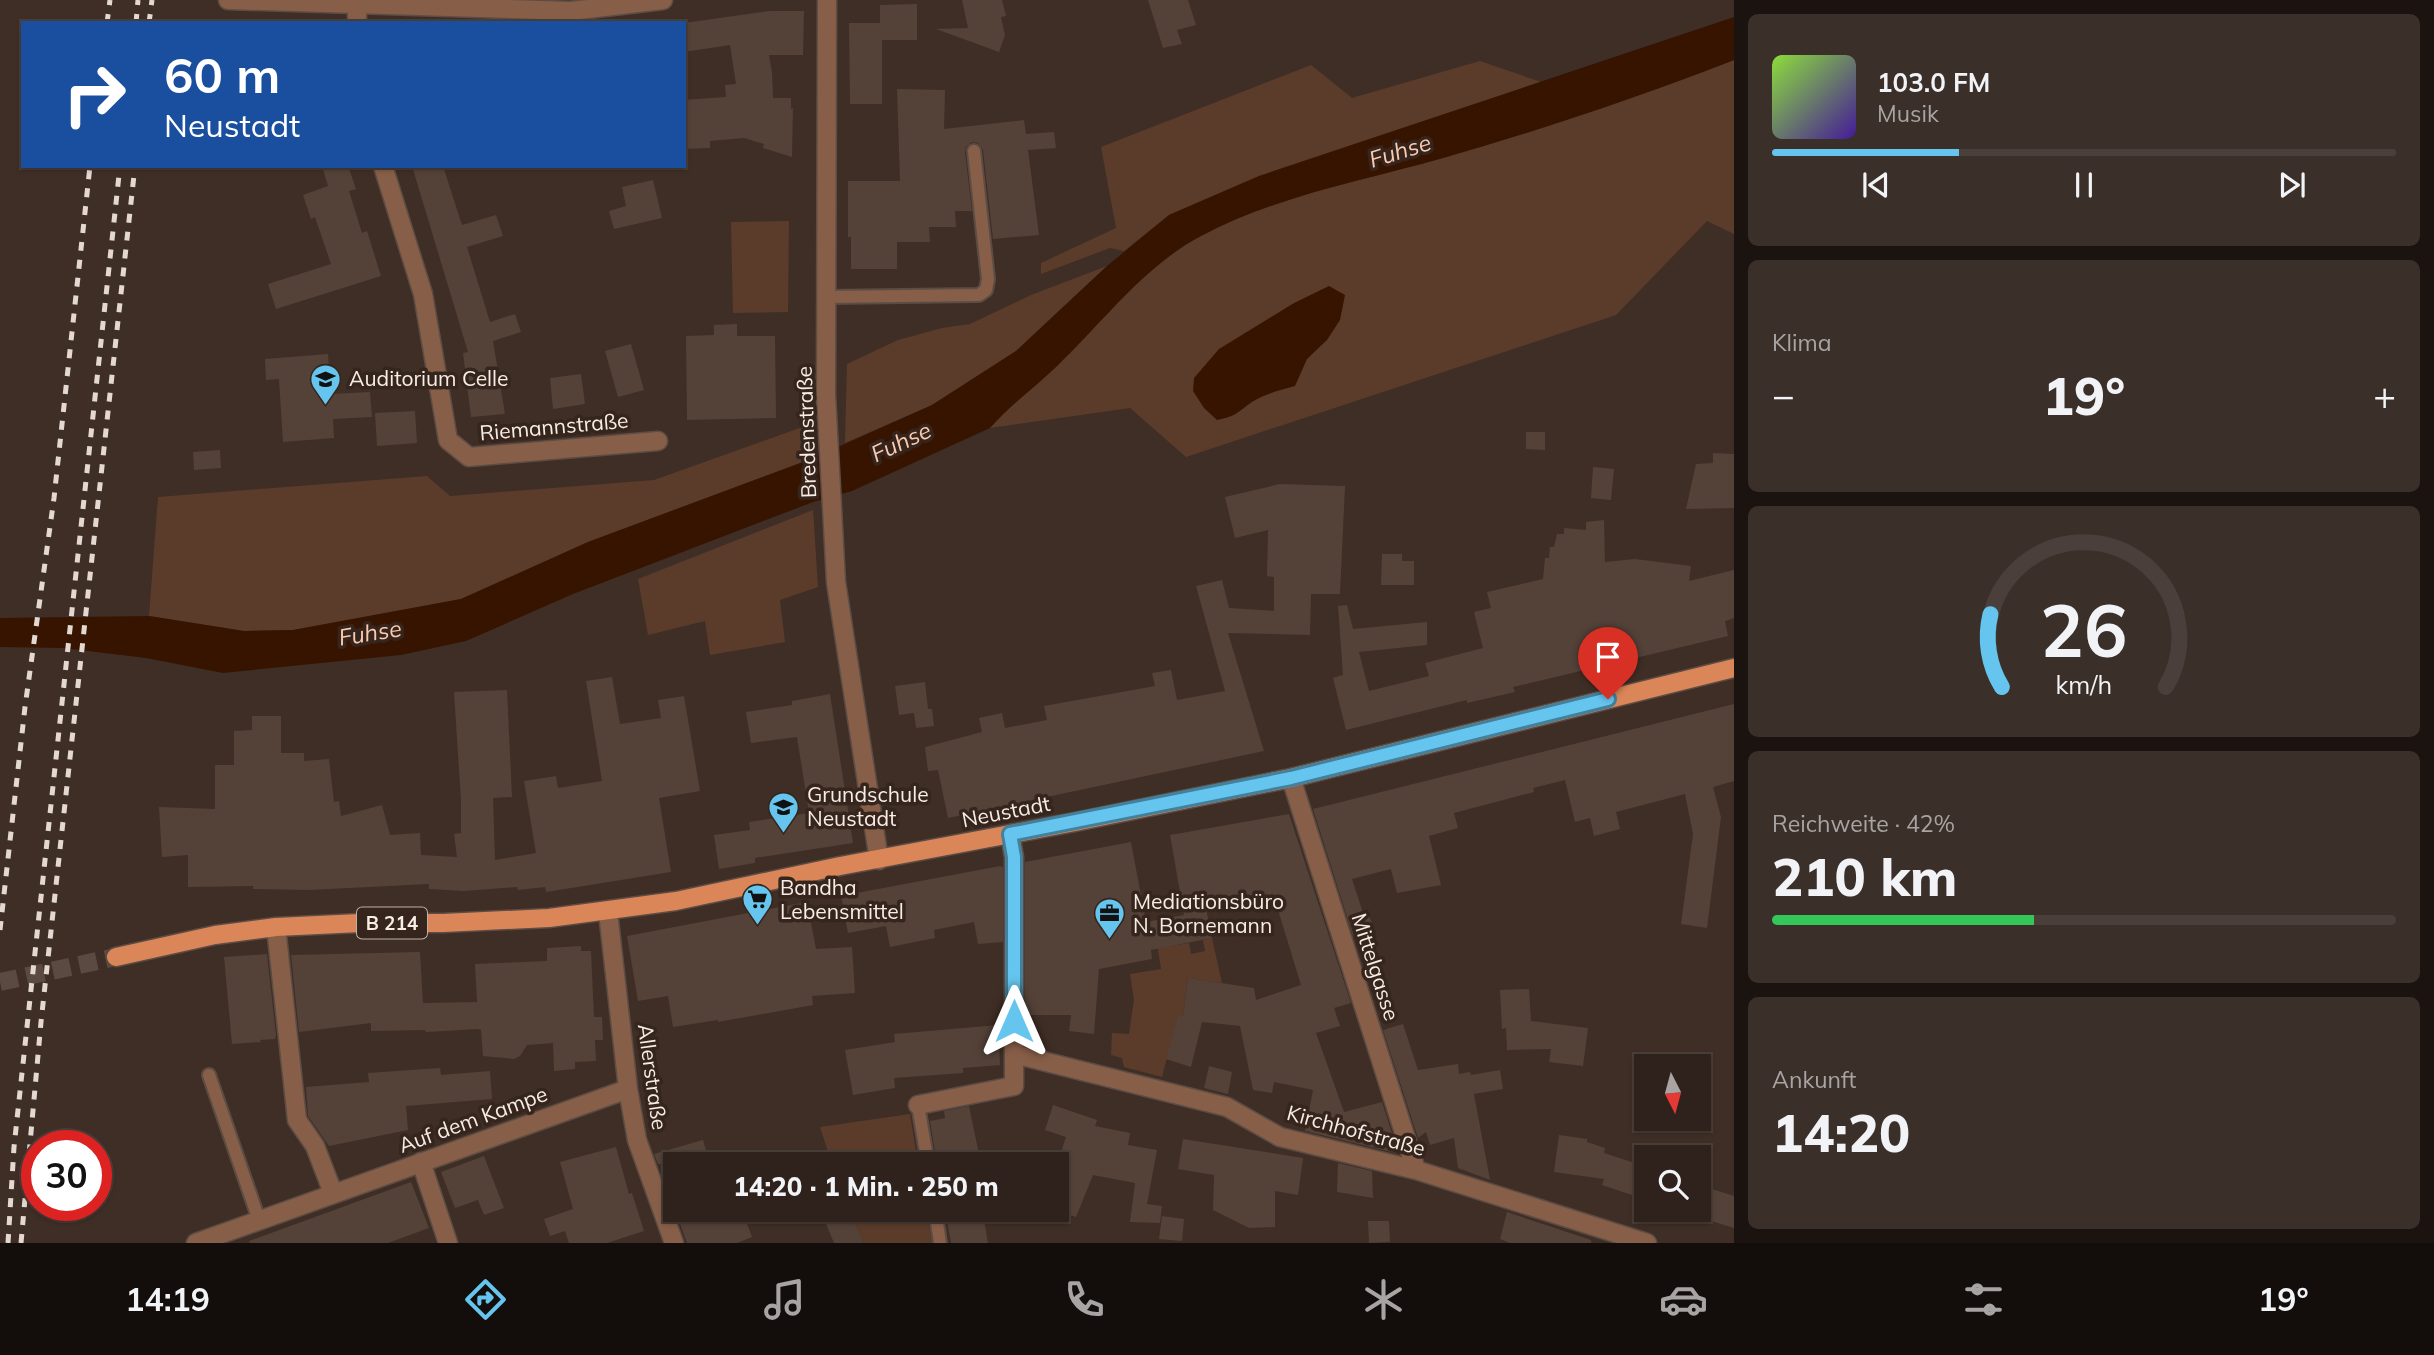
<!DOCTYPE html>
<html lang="de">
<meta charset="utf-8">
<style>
:root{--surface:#2f221c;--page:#3b2f29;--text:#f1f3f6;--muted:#a7a4a3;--line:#4a3f3b;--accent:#65c5ee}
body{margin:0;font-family:Mulish,sans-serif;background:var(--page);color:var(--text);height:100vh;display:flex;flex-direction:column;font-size:26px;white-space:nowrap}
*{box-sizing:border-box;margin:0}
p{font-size:23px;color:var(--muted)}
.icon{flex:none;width:38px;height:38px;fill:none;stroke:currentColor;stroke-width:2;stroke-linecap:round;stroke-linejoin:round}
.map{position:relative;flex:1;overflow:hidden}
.details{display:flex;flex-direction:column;gap:14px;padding:14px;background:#1a130f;width:700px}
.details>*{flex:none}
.banner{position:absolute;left:21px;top:21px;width:665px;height:147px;border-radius:0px;box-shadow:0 2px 5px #0004,0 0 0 2px var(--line);background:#1a4fa0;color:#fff;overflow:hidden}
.needle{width:46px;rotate:174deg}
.fabs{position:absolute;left:1634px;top:1054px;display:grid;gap:14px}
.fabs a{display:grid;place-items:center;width:77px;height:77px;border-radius:0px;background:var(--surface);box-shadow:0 2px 5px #0004,0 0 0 2px var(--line);font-size:35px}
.speed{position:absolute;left:21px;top:1130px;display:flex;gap:14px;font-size:35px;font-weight:700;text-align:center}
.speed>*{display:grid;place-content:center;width:91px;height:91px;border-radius:50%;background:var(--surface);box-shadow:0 2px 5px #0004,0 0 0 2px var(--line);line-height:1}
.speed .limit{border:10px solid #d22;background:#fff;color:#111}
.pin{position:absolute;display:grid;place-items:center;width:60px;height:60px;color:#fff;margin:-72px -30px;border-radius:50% 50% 50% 0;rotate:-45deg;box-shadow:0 0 7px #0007}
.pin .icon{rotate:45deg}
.me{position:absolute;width:77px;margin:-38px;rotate:0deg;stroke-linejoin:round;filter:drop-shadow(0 0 5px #0008)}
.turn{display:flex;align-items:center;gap:24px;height:147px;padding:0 28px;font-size:32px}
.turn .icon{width:91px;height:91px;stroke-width:2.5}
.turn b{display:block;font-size:49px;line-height:60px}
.big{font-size:52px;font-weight:800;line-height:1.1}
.details .card{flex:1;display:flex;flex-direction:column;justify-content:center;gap:10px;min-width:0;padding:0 24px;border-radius:10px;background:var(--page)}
.details .dial{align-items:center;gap:0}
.dial svg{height:182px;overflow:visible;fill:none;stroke:var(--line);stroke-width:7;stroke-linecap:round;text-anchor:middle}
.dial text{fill:var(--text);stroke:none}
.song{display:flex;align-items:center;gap:21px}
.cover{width:84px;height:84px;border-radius:10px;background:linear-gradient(135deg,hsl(90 70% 55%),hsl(260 70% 35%))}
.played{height:7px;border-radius:4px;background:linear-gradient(90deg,var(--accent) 30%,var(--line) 30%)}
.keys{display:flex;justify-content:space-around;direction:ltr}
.heat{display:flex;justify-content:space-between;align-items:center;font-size:38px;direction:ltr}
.charge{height:10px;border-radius:5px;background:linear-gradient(90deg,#34c759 42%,var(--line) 0)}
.trip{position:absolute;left:663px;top:1152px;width:406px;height:70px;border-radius:0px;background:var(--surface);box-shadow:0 2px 5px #0004,0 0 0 2px var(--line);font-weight:800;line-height:70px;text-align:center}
.dock{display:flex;height:112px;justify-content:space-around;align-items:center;background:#130e0b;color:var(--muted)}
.dock .icon{width:49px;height:49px}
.dock .selected{color:var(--accent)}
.dock b{font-size:32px;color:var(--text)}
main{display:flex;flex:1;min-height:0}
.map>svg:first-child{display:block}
.green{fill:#5b3c2b}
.water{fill:#371400}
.building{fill:#544239}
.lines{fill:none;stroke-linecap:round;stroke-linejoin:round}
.primary-tunnel{stroke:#5b4a42;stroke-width:18;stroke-dasharray:18 9;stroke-linecap:butt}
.service-casing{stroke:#5c4c44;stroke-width:16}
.minor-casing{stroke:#5c4c44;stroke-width:21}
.tertiary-casing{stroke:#5c4c44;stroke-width:21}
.primary-casing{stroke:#5c4c44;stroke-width:21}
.service{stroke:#875e48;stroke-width:12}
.minor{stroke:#875e48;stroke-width:18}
.tertiary{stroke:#875e48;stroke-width:18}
.primary{stroke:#da8658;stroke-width:18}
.rail{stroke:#e4d8d2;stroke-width:5;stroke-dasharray:9 9;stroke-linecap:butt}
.route-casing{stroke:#42809b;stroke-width:18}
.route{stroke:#65c5ee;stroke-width:12}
.labels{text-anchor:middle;stroke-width:7;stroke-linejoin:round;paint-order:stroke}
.shield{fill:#35251c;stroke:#bdb0a9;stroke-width:2}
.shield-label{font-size:19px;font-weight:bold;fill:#f7ece6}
.poi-label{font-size:21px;fill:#f7ece6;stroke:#35251c;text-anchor:start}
.street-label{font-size:21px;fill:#f7ece6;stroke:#35251c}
.water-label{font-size:23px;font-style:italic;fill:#fccab0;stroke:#35251c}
</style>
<main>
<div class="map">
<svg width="1734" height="1243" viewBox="0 0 1734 1243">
<rect width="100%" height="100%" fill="#3f2e25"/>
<!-- green -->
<path class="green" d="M1734 60V234L1707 221 1616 315 1186 457 1130 408 990 428C1010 405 1034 388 1056 367 1102 323 1144 266 1201 236 1276 196 1362 181 1443 158 1541 130 1639 97 1734 60Z
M1480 61 1541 82 1259 176 1169 215 1124 251 1110 248 1041 274V263L1116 228 1101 147 1311 65 1352 98Z
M789 221 788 312 733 313 731 222Z
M1107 266 1016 351 932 405 845 443 847 364 898 340 942 328 970 324 1031 295Z
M808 425 811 459 588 542 461 599 293 630 244 631 149 616 158 497 427 476 450 496 654 480Z
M813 510 818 587 780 600 785 642 710 655 705 621 648 635 638 579Z
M1156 938 1171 946 1189 943 1191 954 1205 951 1203 940 1212 938 1222 983 1188 978 1183 1016 1178 1015 1162 1077 1124 1067 1122 1058 1111 1055 1112 1033 1129 1034 1134 1000 1130 974 1161 969Z
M910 1114 918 1164H832L820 1127Z
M849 1209H926L932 1243H864Z"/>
<!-- water -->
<path class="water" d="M1734 17V60C1639 97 1541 130 1443 158 1362 181 1276 196 1201 236 1144 266 1102 323 1056 367 1034 388 1010 405 990 428L852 491 813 502 573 594 466 641 401 655 223 673 146 658 63 648 0 647V618L149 616 244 631 293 630 461 599 588 542 811 459 932 405 1016 351 1107 266 1169 215 1259 176Z
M1329 286 1345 295 1340 320 1327 340 1307 359 1295 386C1280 390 1265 394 1252 402 1236 413 1237 416 1217 420L1204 408 1193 391 1194 378 1219 349 1294 303Z"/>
<!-- building -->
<path class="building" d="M962 0H1002L1006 16 1001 17 1005 35 999 52 936 29 968 28Z
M1148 0H1188L1196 25 1177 30 1182 44 1163 48Z
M917 4V40H882V104H850L849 23H880V5Z
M770 11H804L803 55H769L772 73 773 98H791V109L793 108 792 157 763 148 764 144 744 138 710 141V148L684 149V100L726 97 725 85 736 84 730 45 684 52V23Z
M897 89 945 90 944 129 1024 120 1026 134 1054 132 1056 148 1028 150 1039 235 993 239 983 150 978 143 972 142 966 147 965 152 972 211H955L956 227H929L930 242H897V269H851V237H848V181H900Z
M322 166H348L356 189 349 191 362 233 367 231 381 276 276 309 268 284 331 264 315 217 311 219 303 195 328 186Z
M412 166H443L462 225 496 215 503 236 467 247 490 322 515 314 521 332 493 341 505 414 471 417 463 353 468 352Z
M653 180 662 218 614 229 609 211 626 206 622 187Z
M737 324V336H775L776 418 687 420 686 336 714 335V325Z
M631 344 644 390 618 397 605 351Z
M328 354 331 394 370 392 372 417 333 419 334 438 283 442 279 379 266 380 265 359Z
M581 374 585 404 553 409 550 378Z
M415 411 417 443 377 446 375 413Z
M1526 432H1545V450L1526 449Z
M220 450 221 468 194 470 193 452Z
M1713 453 1734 454V508L1686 509 1696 464 1713 463Z
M1593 467 1614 469 1611 500 1591 498Z
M1280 484 1345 486 1340 594H1311L1310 635 1228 633 1264 751 948 818 938 770 928 771 925 747 982 732 979 718 1002 713 1005 728 1047 720 1044 706 1155 686 1152 673 1171 670 1177 700 1225 691 1196 586 1222 580 1229 608 1274 611V577L1267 576 1268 530 1235 538 1225 497Z
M1604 520 1605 562 1635 559 1691 566 1689 581 1734 570V618L1725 621 1728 636 1513 687 1515 692 1467 703V700L1346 730 1333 678 1343 675 1338 606 1347 605 1353 629 1427 622V645L1359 652 1369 691 1429 676 1425 663 1483 648 1474 612 1491 608 1487 592 1543 579 1545 558H1549L1550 547H1554L1557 534H1564V528L1586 530V522Z
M1382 554H1402V561H1414V585H1381Z
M612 677 620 724 661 718 658 700 684 696 700 791 659 798 671 872 546 892 545 887 518 890 517 887 464 891 429 889V884L309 890 253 889V886L188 887V855L162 857 159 807 215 809V765H234V731L252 730V716H281V753H304V761L329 759 334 802 339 801 341 816 382 805 390 835 420 833 421 855 457 857 454 834 461 833V800L454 692 507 690 512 797 493 798 495 860 536 853 524 781 556 776 558 788 602 781 586 681Z
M925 682 928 709H932L934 726 916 728 914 713 899 715 895 686Z
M830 694 853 843 755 858V863L719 869 714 835 750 830 749 822 809 813 797 737 751 743 746 712 792 705V701Z
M1734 704V781L1713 787 1721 817 1707 928 1681 924 1693 834 1685 794 1616 812 1620 829 1594 836 1590 818 1575 822 1565 780 1533 788 1534 792 1454 813 1458 828 1429 836 1441 885 1397 893 1391 869 1352 879 1364 916 1368 914 1375 930 1353 936 1313 809Z
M1289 814 1351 1003 1334 1008 1340 1026 1316 1033 1344 1112 1382 1102 1398 1152 1396 1153 1305 1131 1313 1090 1274 1082 1272 1093 1253 1090 1240 1026 1202 1022 1191 1067 1166 1059 1178 1015 1183 1016 1188 978 1254 988 1256 1000 1301 985 1274 897 1260 901 1259 899 1206 909 1212 938 1151 950 1152 959 1099 969 1094 1034 1069 1031 1071 1015H1025V862L1131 842 1146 922 1184 915 1170 835Z
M1000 866 1003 867V942L978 944 974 922 934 930 935 938 890 947 886 926 848 933 841 896Z
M807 902 816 949 852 947 855 993 812 996 813 1005 718 1022V1020L673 1027 668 996 638 1001 627 936Z
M581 946V951H591L594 1017H602L603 1040H595L596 1061 575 1062V1069L554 1071 553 1043 527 1045 520 1056 514 1059 483 1056 481 1030 478 1029 426 1032 425 1030 371 1031V1023L299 1032 291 955 420 952 423 1003 477 1002 475 964 547 961V948Z
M267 954 276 1035 275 1039 260 1040 261 1042 232 1044 224 957Z
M1529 989 1531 1021 1588 1028 1583 1066 1549 1062 1551 1049 1507 1050 1506 1028 1502 1029 1500 990Z
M1403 1024 1418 1070 1458 1064 1459 1074 1470 1072 1471 1075 1500 1070 1503 1089 1474 1094 1490 1180 1458 1168 1454 1138 1430 1145 1426 1132 1418 1138 1383 1030Z
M998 1025 1000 1065 963 1068V1073L894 1078 895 1088 853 1095 845 1050 895 1042 894 1034Z
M1209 1066 1232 1072 1228 1094 1204 1088Z
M440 1068 441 1075 490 1071 492 1099 406 1106 408 1130 329 1146 308 1116 306 1087 369 1082 368 1073Z
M1053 1105 1097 1120 1095 1126 1130 1133 1128 1145 1157 1150 1147 1204 1162 1206 1160 1223 1130 1222 1135 1183 1093 1175 1076 1217 1057 1211V1165L1066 1137 1045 1130Z
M969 1106 981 1164H937L930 1121 945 1118 944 1111Z
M1559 1135 1587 1139V1142L1605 1148 1604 1153 1647 1167V1200L1602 1185 1604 1179 1554 1172Z
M1183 1139 1303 1158 1298 1195 1275 1191V1227L1249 1228 1213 1210 1214 1175 1178 1169Z
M703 1140 709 1161 698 1164H658L654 1154Z
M616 1147 629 1194 632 1193 644 1231 607 1243H569L565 1231 550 1236 544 1219 573 1209 560 1162Z
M484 1156 504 1208 484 1215 478 1200 455 1208 441 1172Z
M1338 1163 1372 1171 1373 1198 1337 1192Z
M411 1182 429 1228 388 1243H250L249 1241Z
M1699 1185 1734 1196V1228L1699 1217Z
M700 1209H708L712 1218 734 1210 738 1221 745 1218 752 1237 737 1243H687L678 1218Z
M820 1209H849L864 1243H834Z
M945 1209H982L988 1243H951Z
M1507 1212 1591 1240V1243H1510L1500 1239Z
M1162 1216 1184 1219 1182 1241 1159 1239Z
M1368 1221H1389L1390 1242 1369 1243Z"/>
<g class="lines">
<!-- primary-tunnel -->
<path class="primary-tunnel" d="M0 982 116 957"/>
<defs>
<path id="service" d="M827 297 979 295 986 290 988 279 974 151
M209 1075 259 1220
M918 1105 928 1164
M935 1209 940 1243"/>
<path id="minor" d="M357 0V23
M827 0 826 395 836 582 879 860
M383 166 423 294 448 440 469 457 658 441
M1291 778 1416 1170
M608 912 628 1089 637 1140 674 1243
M276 927 297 1120 315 1146 333 1193
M1014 1054 1227 1107 1280 1137 1416 1170 1647 1243
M918 1105 1014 1086V857L1010 834
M421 1162 448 1243
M196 1243 628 1089"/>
<path id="tertiary" d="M228 0 571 11 663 0"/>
<path id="primary" d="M116 957 215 935 276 927 360 923H443L549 918 676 901 840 866 1075 822 1291 778 1734 668"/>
</defs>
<!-- service casing -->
<use href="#service" class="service-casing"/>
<!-- minor casing -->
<use href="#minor" class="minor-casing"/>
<!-- tertiary casing -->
<use href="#tertiary" class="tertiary-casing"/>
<!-- primary casing -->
<use href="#primary" class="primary-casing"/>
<!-- service -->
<use href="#service" class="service"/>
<!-- minor -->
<use href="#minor" class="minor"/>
<!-- tertiary -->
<use href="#tertiary" class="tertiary"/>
<!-- primary -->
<use href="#primary" class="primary"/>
<!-- rail -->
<path class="rail" d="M107 23 110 0
M136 23 138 0
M149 23 152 0
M0 930 25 707 54 498 90 166
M8 1243 14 1147 120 166
M21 1243 41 1022 135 166"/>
</g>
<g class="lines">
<defs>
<path id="route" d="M1014 1021V857L1010 834 1291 778 1608 699"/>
</defs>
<!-- route casing -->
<use href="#route" class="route-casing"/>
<!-- route -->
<use href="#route" class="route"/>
</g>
<!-- icons -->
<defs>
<symbol id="university-pin" viewBox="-11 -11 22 30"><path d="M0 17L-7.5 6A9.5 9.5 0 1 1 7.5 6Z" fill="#65c5ee" stroke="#35251c"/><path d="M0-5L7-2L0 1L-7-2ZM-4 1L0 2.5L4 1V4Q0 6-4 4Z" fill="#111"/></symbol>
<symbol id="school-pin" viewBox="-11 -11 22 30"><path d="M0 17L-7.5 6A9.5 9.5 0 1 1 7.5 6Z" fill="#65c5ee" stroke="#35251c"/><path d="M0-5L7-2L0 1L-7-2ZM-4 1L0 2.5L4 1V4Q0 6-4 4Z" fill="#111"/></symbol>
<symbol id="supermarket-pin" viewBox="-11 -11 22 30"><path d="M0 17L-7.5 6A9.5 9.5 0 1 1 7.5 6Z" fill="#65c5ee" stroke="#35251c"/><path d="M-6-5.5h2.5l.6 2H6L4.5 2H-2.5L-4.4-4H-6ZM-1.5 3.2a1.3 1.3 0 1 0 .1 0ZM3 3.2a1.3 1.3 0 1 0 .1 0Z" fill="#111"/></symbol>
<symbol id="office-pin" viewBox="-11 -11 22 30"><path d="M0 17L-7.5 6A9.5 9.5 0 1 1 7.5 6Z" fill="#65c5ee" stroke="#35251c"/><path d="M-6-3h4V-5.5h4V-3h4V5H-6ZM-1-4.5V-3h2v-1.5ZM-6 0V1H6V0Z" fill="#111"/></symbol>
</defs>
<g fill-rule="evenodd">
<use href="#university-pin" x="308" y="362" width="35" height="47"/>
<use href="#school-pin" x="766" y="790" width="35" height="47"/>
<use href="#supermarket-pin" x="740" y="882" width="35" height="47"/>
<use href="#office-pin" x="1092" y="896" width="35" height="47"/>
</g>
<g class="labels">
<!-- shield labels -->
<rect class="shield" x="357" y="907.5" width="70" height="31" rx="5"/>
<g class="shield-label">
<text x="392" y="930">B 214</text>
</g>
<!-- poi labels -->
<g class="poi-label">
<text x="349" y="386">Auditorium Celle</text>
<text x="807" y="802">Grundschule<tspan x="807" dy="24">Neustadt</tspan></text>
<text x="780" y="895">Bandha<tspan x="780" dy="24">Lebensmittel</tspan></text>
<text x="1133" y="909">Mediationsbüro<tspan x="1133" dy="24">N. Bornemann</tspan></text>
</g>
<!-- street labels -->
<g class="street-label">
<text transform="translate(554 427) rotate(-5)" y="7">Riemannstraße</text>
<text transform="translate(807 432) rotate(-92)" y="7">Bredenstraße</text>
<text transform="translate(1006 812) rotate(-11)" y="7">Neustadt</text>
<text transform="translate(1375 967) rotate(72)" y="7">Mittelgasse</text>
<text transform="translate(652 1077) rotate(82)" y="7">Allerstraße</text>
<text transform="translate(473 1120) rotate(-20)" y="7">Auf dem Kampe</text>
<text transform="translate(1356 1131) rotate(15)" y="7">Kirchhofstraße</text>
</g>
<!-- water labels -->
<g class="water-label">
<text transform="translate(1400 151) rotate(-17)" y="8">Fuhse</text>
<text transform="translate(901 442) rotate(-25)" y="8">Fuhse</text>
<text transform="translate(370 633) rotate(-9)" y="8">Fuhse</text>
</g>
</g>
</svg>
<div class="fabs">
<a><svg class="needle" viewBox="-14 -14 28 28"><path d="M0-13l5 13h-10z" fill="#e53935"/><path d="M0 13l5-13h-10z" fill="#a7a4a3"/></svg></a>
<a><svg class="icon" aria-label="search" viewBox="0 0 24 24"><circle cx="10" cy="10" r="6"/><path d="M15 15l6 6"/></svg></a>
</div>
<div class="speed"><div class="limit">30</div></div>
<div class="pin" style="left:1608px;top:699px;background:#d93025"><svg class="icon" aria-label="arrive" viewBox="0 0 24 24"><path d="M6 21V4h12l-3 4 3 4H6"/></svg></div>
<svg class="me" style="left:1014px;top:1021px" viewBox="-20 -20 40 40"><path d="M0-17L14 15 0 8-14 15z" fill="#65c5ee" stroke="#fff" stroke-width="4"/></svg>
<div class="trip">14:20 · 1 Min. · 250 m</div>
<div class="banner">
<div class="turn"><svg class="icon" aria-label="right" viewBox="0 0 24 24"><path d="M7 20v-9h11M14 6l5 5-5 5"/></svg><div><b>60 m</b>Neustadt</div></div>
</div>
</div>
<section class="details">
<div class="card">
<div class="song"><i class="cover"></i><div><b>103.0 FM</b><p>Musik</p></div></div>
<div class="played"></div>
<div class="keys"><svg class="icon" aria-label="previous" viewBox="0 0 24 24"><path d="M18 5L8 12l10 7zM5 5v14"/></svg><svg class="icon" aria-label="pause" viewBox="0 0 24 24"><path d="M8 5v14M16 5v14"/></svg><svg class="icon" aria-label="next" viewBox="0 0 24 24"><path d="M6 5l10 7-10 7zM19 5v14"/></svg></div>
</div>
<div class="card"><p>Klima</p>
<div class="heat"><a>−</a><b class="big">19°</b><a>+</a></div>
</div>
<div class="card dial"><svg viewBox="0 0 100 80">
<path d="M14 69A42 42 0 1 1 86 69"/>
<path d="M14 69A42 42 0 0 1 9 37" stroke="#65c5ee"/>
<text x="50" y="56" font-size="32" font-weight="700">26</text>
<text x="50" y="72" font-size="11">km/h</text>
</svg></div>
<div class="card"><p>Reichweite · 42%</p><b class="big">210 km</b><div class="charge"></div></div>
<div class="card"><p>Ankunft</p><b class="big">14:20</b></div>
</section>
</main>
<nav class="dock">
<b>14:19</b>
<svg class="icon selected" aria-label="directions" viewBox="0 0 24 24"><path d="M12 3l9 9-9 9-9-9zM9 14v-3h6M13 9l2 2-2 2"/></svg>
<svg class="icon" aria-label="music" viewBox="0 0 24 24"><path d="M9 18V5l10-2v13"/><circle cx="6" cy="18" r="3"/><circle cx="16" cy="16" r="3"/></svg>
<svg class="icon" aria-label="phone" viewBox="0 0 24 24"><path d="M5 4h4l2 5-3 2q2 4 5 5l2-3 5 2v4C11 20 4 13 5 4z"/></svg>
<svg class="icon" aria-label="climate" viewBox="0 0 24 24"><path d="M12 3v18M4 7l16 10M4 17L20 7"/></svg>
<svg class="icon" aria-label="car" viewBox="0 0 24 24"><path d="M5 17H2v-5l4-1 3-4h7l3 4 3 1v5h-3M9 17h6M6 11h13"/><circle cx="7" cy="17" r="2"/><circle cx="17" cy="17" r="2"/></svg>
<svg class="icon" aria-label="filters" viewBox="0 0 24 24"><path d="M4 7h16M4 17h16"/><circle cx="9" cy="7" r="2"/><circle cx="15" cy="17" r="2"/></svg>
<b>19°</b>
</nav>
